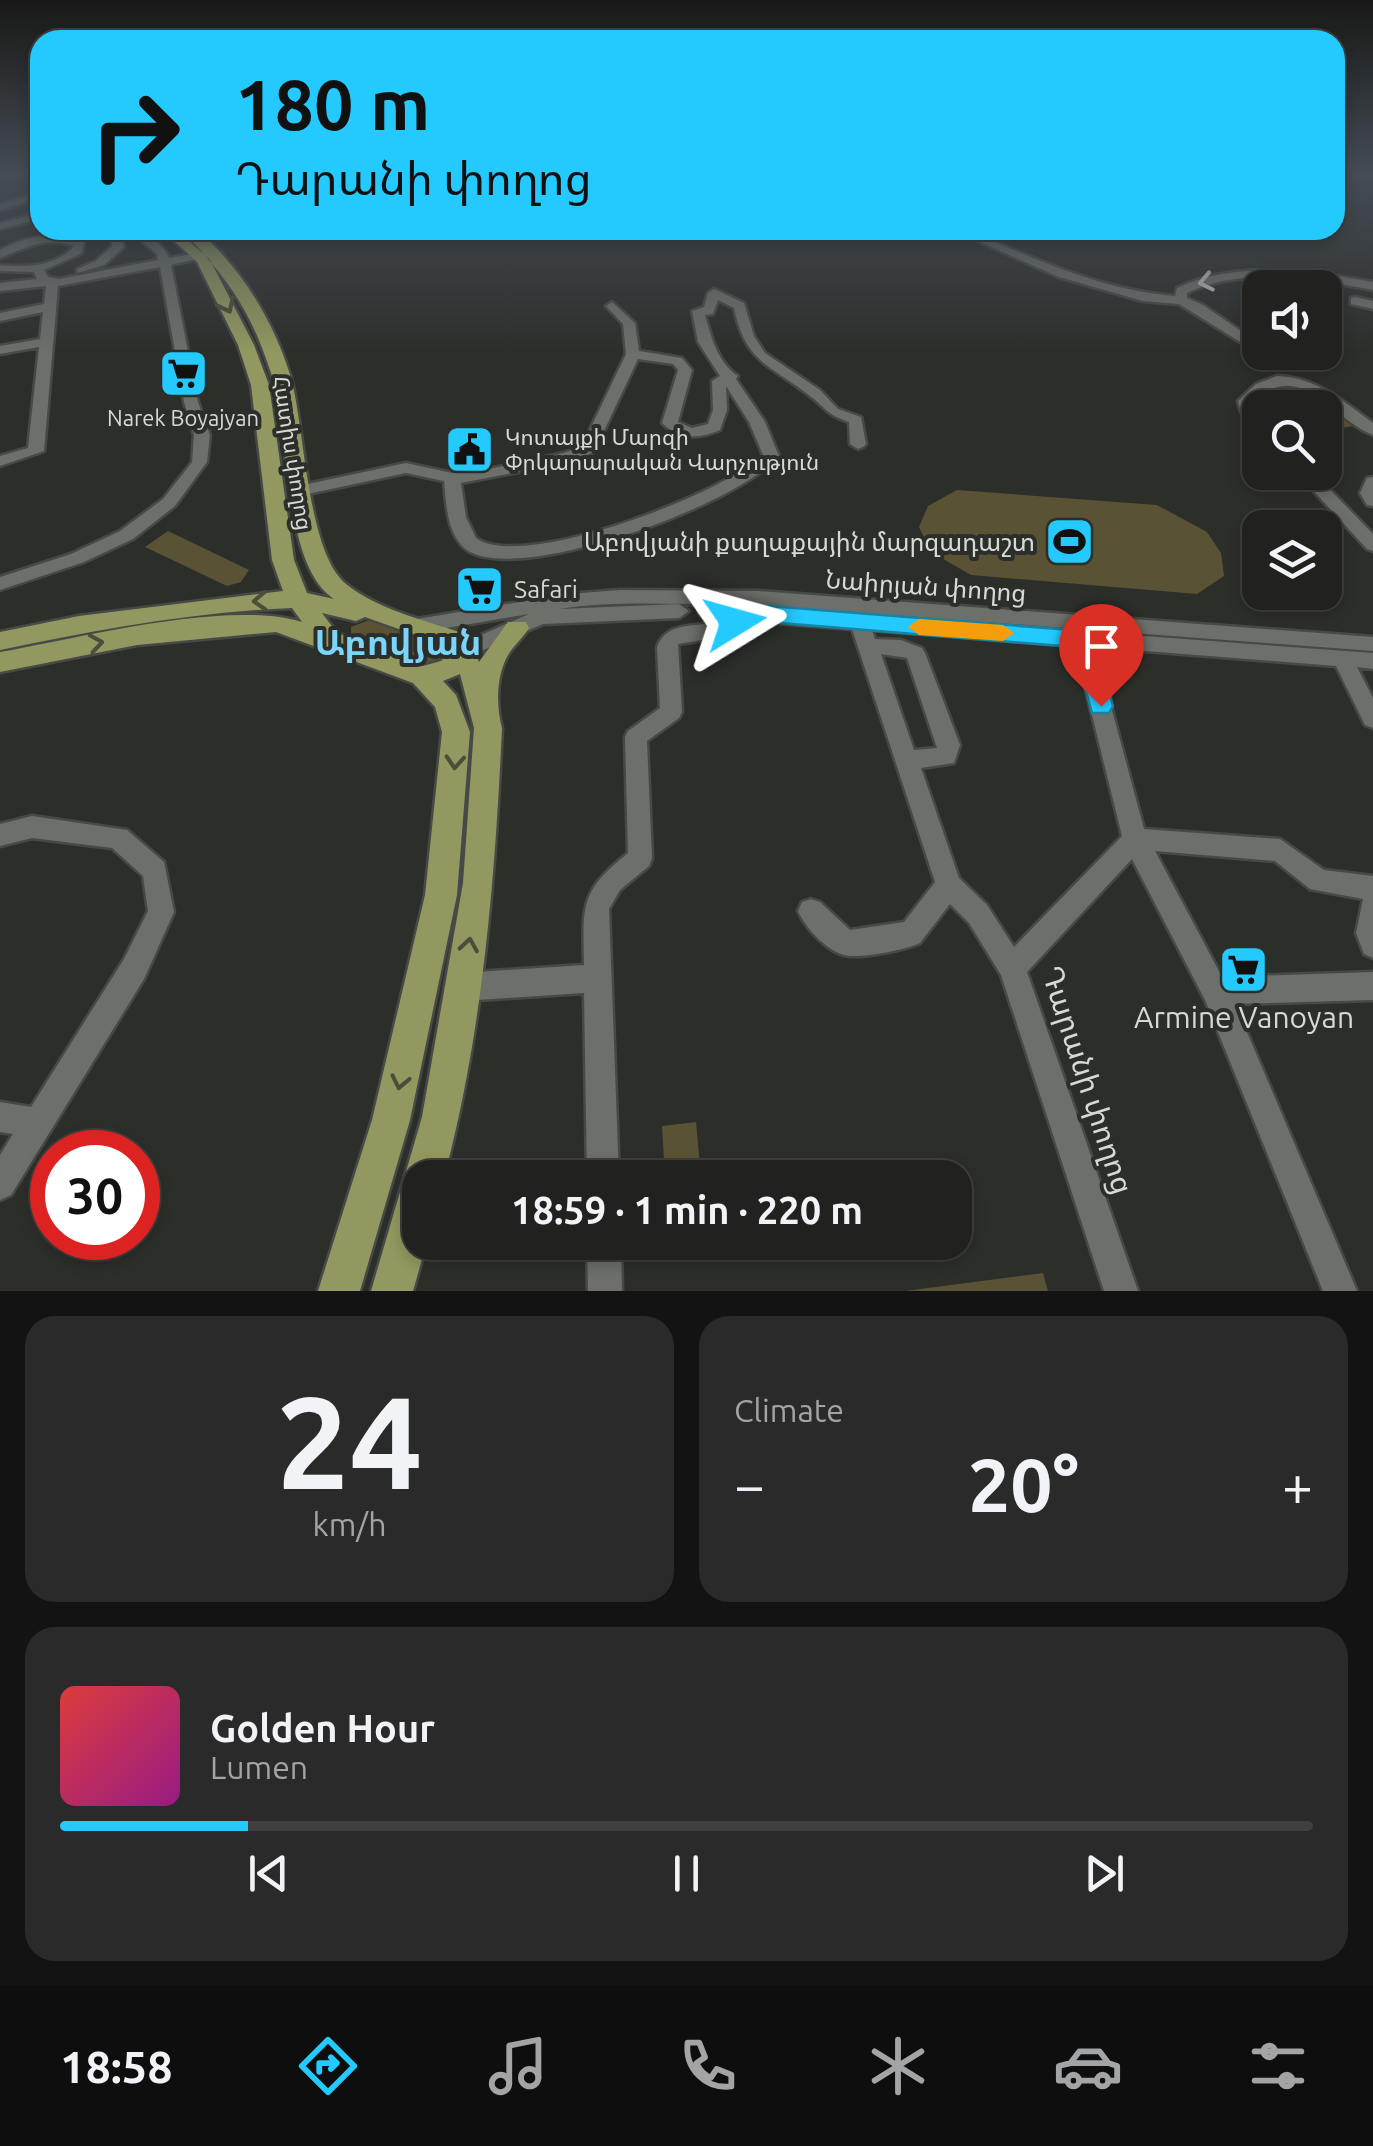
<!DOCTYPE html>
<meta charset="utf-8">
<style>
:root{--surface:#212220;--page:#292a29;--text:#f1f3f6;--muted:#a2a4a5;--line:#3e3f3e;--accent:#24c9fe}
body{margin:0;font-family:Ubuntu,"Noto Sans Armenian",sans-serif;background:var(--page);color:var(--text);height:100vh;display:flex;flex-direction:column;font-size:38px;white-space:nowrap}
*{box-sizing:border-box;margin:0}
p{font-size:32px;color:var(--muted)}
.icon{flex:none;width:55px;height:55px;fill:none;stroke:currentColor;stroke-width:2;stroke-linecap:round;stroke-linejoin:round}
.map{position:relative;height:1291px;overflow:hidden}
.panel{display:flex;flex-direction:column;gap:25px;padding:25px;background:#121312;flex:1}
.panel>*{flex:none}
.guide{position:absolute;left:30px;top:30px;width:1315px;height:210px;border-radius:30px;box-shadow:0 5px 15px #0003,0 0 0 2px var(--line);background:#24c9fe;color:#111;overflow:hidden}
.buttons{position:absolute;left:1242px;top:270px;display:grid;gap:20px}
.buttons a{display:grid;place-items:center;width:100px;height:100px;border-radius:20px;background:var(--surface);box-shadow:0 5px 15px #0003,0 0 0 2px var(--line);font-size:50px}
.speed{position:absolute;left:30px;top:1130px;display:flex;gap:20px;font-size:50px;font-weight:700;text-align:center}
.speed>*{display:grid;place-content:center;width:130px;height:130px;border-radius:50%;background:var(--surface);box-shadow:0 5px 15px #0003,0 0 0 2px var(--line);line-height:1}
.speed .limit{border:15px solid #d22;background:#fff;color:#111}
.pin{position:absolute;display:grid;place-items:center;width:85px;height:85px;color:#fff;margin:-102px -42px;border-radius:50% 50% 50% 0;rotate:-45deg;box-shadow:0 0 10px #0007}
.pin .icon{rotate:45deg}
.me{position:absolute;width:110px;margin:-55px;rotate:82deg;stroke-linejoin:round;filter:drop-shadow(0 0 8px #0008)}
.turn{display:flex;align-items:center;gap:35px;height:210px;padding:0 40px;font-size:45px}
.turn .icon{width:130px;height:130px;stroke-width:2.5}
.turn b{display:block;font-size:70px;line-height:85px}
.big{font-size:75px;font-weight:600;line-height:1.1}
.panel .tile{flex:1;display:flex;flex-direction:column;justify-content:center;gap:15px;min-width:0;padding:0 35px;border-radius:30px;background:var(--page)}
.panel .dial{align-items:center;gap:0}
.dial b{font-size:130px;line-height:1}
.song{display:flex;align-items:center;gap:30px}
.cover{width:120px;height:120px;border-radius:15px;background:linear-gradient(135deg,hsl(0 70% 55%),hsl(310 70% 35%))}
.played{height:10px;border-radius:5px;background:linear-gradient(90deg,var(--accent) 15%,var(--line) 15%)}
.keys{display:flex;justify-content:space-around;direction:ltr}
.heat{display:flex;justify-content:space-between;align-items:center;font-size:55px;direction:ltr}
.panel .tiles{flex:1;display:grid;gap:25px;grid-template-columns:1fr 1fr}
.tile:last-child{grid-column:span 2}
.trip{position:absolute;left:402px;top:1160px;width:570px;height:100px;border-radius:30px;background:var(--surface);box-shadow:0 5px 15px #0003,0 0 0 2px var(--line);font-weight:600;line-height:100px;text-align:center}
.menu{display:flex;height:160px;justify-content:space-around;align-items:center;background:#0d0e0d;color:var(--muted)}
.menu .icon{width:70px;height:70px}
.menu .active{color:var(--accent)}
.menu b{font-size:45px;color:var(--text)}
.map>svg:first-child{display:block}
.green{fill:#5a5234}
.lines{fill:none;stroke-linecap:round;stroke-linejoin:round}
.minor-casing{stroke:#474946;stroke-width:5}
.major-casing{stroke:#474946;stroke-width:5}
.minor{fill:#6c6f6a;fill-rule:evenodd}
.major{fill:#92985f;fill-rule:evenodd}
.oneway{stroke:#bcbebb}
.oneway2{stroke:#4b4e3a}
.route{fill:#24c9fe;stroke:#1783a5;stroke-width:2.5}
.slow{fill:#f59e0b}
.labels{text-anchor:middle;stroke-width:8;stroke-linejoin:round;paint-order:stroke}
.far-poi-label{font-size:22px;fill:#d7d9d6;stroke:#2c2e2a}
.far-street-label{font-size:22px;fill:#d7d9d6;stroke:#2c2e2a}
.poi-label{font-size:25px;fill:#d7d9d6;stroke:#2c2e2a;text-anchor:end}
.street-label{font-size:25px;fill:#d7d9d6;stroke:#2c2e2a}
.near-poi-label{font-size:30px;fill:#d7d9d6;stroke:#2c2e2a}
.near-street-label{font-size:30px;fill:#d7d9d6;stroke:#2c2e2a}
.district-label{font-size:35px;font-weight:bold;fill:#7bd5f9;stroke:#2c2e2a}
</style>
<div class="map">
<svg width="1373" height="1291" viewBox="0 0 1373 1291">
<rect width="100%" height="100%" fill="#2c2e2a"/>
<!-- green -->
<path class="green" d="M1277 383 1303 386 1358 425 1336 429 1325 442V408H1260V415L1255 402Z
M957 490 1157 505 1207 532 1221 553 1224 576 1197 594 971 575 931 552 919 527 928 506Z
M168 531 249 570 241 582 227 586 145 547Z
M671 602 764 604 1373 651V655L765 608 574 605Z
M369 620 443 648V658L427 666 351 637V627Z
M696 1122 701 1177H665L662 1126Z
M1043 1273 1048 1291H905Z"/>
<g class="lines">
<defs>
<path id="minor" d="M0 173H16L0 178Z
M40 192V198L0 210V204Z
M40 213V219L0 229V223Z
M101 230 120 233 124 247 104 265 77 273V269L96 261 112 246 111 237Z
M129 230C144 230 163 243 169 258L216 250 222 253 171 265 198 402 210 435 207 462 175 506 133 539 84 562 0 590V577L71 554 120 531 163 499 192 462 194 435 184 402 160 267 58 286 44 451 0 466V456L28 448 39 347 0 354V346L40 339 43 312 0 321V313L44 304 46 286 0 291V283L37 279 34 272 0 271V265C25 268 58 266 74 246 46 236 25 248 0 258V250C27 236 55 230 84 242L82 253 44 270 48 277 59 279 158 260 157 254Z
M953 230H967C1035 259 1101 290 1175 296L1177 288C1236 260 1311 271 1373 282V290C1316 279 1242 266 1187 293V298L1203 305 1260 344V352H1265L1260 354 1179 304 1143 301 1059 277Z
M714 289 744 303 754 336 765 353 820 390 838 409 861 417 866 444 863 447 858 449 850 444 849 422C826 414 827 409 810 396 770 364 746 364 734 308L718 300 713 314 705 315C711 337 718 363 738 376L736 379 765 422 779 456C738 504 528 582 470 552 447 539 446 503 444 481L406 473 303 495 295 490 303 485 406 463 452 473H471L564 453 582 446 626 354 623 324 606 306 612 302 635 323 639 351 682 358 692 370 678 422 692 428 708 424 713 410 712 381 720 376 698 342 692 311 704 307 708 293ZM638 359 673 364 678 370 662 423C679 440 699 439 720 430L727 410 726 386 749 422 763 455C725 493 521 572 476 538L466 517 461 483 569 462 594 452Z
M1355 297 1373 301V309L1351 304V298Z
M1277 376C1316 377 1343 401 1373 423V435C1330 418 1301 357 1252 402L1260 416V431C1248 428 1240 412 1238 401L1256 384Z
M1296 472H1313L1373 534V551L1367 549Z
M1373 477V506L1367 505 1360 493 1367 478Z
M620 590 758 591 1373 637V651L758 605 711 604 1373 653V669L1357 667 1373 698V728L1365 725 1336 666 1095 647 1144 829 1280 839 1324 870 1373 876V958L1364 954 1356 933 1363 899 1310 889 1275 861 1155 851 1222 977 1373 972V1000L1235 1004 1357 1291H1323L1205 1000 1132 859 1027 972 1138 1291H1104L1001 975 969 923 950 904 920 943C905 950 867 957 850 956 830 955 806 929 798 911L802 902 811 899 820 902 850 930 904 922 935 882 852 629 754 621 715 638 678 644 682 712 679 718 647 741 652 858 649 866 620 890 609 909 619 1178H587L584 993 462 1001 452 997 448 987 452 977 462 973 584 965C583 906 579 892 628 853L625 737 628 731 660 708 657 647C668 618 700 630 723 619L701 616 698 611 707 604C658 604 608 601 559 609L679 604 689 611 679 618 543 624 463 659 456 656 453 651 456 646 529 614 417 633 407 626 417 619 568 594ZM872 630 1075 646 1122 836 1014 947 987 905 959 878 921 768 954 763 960 745 925 653 922 648 901 640 875 639ZM881 654 907 658 937 748 914 750Z
M32 816 127 830 164 862 174 912 144 979 11 1195 0 1200V1155L13 1134 0 1132V1102L31 1107 124 959 148 911 143 876 112 848 32 838 0 846V824Z
M587 1242H621L622 1291H588Z"/>
<path id="major" d="M162 230H177L210 260 254 345 269 385 294 560 307 593 334 599C281 564 291 431 271 373 249 306 228 280 182 230H197C241 267 275 323 291 378 305 429 307 552 346 584 377 609 421 619 459 632L470 638 479 662 508 622H526L529 628C523 638 514 645 508 655 496 676 496 706 502 728 495 879 483 1031 444 1178H420V1242H427L413 1291H371L422 1117 463 883 474 728 460 674 443 681 456 695 470 732 457 895 410 1120 360 1291H318L372 1120 425 895 442 732 435 707 413 683 276 632 137 645 0 672V652C80 638 227 599 302 622L292 608C194 612 96 630 0 650V632L79 616 283 591 272 560 251 385 238 345 197 262ZM322 613 356 621 365 617 441 644 449 652 441 661 423 666 337 633Z"/>
</defs>
<!-- minor casing -->
<use href="#minor" class="minor-casing"/>
<!-- major casing -->
<use href="#major" class="major-casing"/>
<!-- minor -->
<use href="#minor" class="minor"/>
<!-- major -->
<use href="#major" class="major"/>
</g>
<!-- one-way arrows -->
<defs><path id="oneway-chevron" d="M-2-3.5L2.5 0L-2 3.5" fill="none" stroke-width="1.6" stroke-linecap="round" stroke-linejoin="round" transform="scale(2.5)"/></defs>
<use class="oneway" href="#oneway-chevron" transform="translate(1206 282) rotate(168)"/>
<g class="oneway2">
<use href="#oneway-chevron" transform="translate(227 306) rotate(64)"/>
<use href="#oneway-chevron" transform="translate(260 601) rotate(177)"/>
<use href="#oneway-chevron" transform="translate(96 643) rotate(-9)"/>
<use href="#oneway-chevron" transform="translate(455 762) rotate(94)"/>
<use href="#oneway-chevron" transform="translate(469 945) rotate(-81)"/>
<use href="#oneway-chevron" transform="translate(400 1082) rotate(102)"/>
</g>
<!-- sky -->
<linearGradient id="sky" x2="0" y2="1"><stop stop-color="#181917"/><stop offset="0.49" stop-color="#454c55"/><stop offset="1" stop-color="#454c55" stop-opacity="0"/></linearGradient>
<rect width="1373" height="354" fill="url(#sky)"/>
<!-- route -->
<path class="route" d="M755 605 1084 631 1095 639 1113 706 1109 713H1092L1074 647 757 621 735 630 727 628 724 622 727 616Z"/>
<!-- slow -->
<path class="slow" d="M919 619 1003 625 1014 633 1003 641 919 635 908 627Z"/>
<!-- icons -->
<defs>
<symbol id="supermarket-square" viewBox="-11 -11 22 22"><rect x="-9" y="-9" width="18" height="18" rx="4" fill="#24c9fe" stroke="#2c2e2a"/><path d="M-6-5.5h2.5l.6 2H6L4.5 2H-2.5L-4.4-4H-6ZM-1.5 3.2a1.3 1.3 0 1 0 .1 0ZM3 3.2a1.3 1.3 0 1 0 .1 0Z" fill="#111"/></symbol>
<symbol id="civic-square" viewBox="-11 -11 22 22"><rect x="-9" y="-9" width="18" height="18" rx="4" fill="#24c9fe" stroke="#2c2e2a"/><path d="M-.6-6.5H3V-4.5H.6V-3L4-1V1h2V6H-6V1h2V-1L-.6-3ZM-1.2 2.5V6h2.4V2.5Z" fill="#111"/></symbol>
<symbol id="stadium-square" viewBox="-11 -11 22 22"><rect x="-9" y="-9" width="18" height="18" rx="4" fill="#24c9fe" stroke="#2c2e2a"/><path d="M0-5a6.5 5 0 1 0 0 10a6.5 5 0 1 0 0-10ZM-3.5-1.8h7v3.6h-7Z" fill="#111"/></symbol>
</defs>
<g fill-rule="evenodd">
<use href="#supermarket-square" x="156" y="346" width="55" height="55"/>
<use href="#civic-square" x="442" y="422" width="55" height="55"/>
<use href="#stadium-square" x="1042" y="514" width="55" height="55"/>
<use href="#supermarket-square" x="452" y="562" width="55" height="55"/>
<use href="#supermarket-square" x="1216" y="942" width="55" height="55"/>
</g>
<g class="labels">
<!-- far-poi labels -->
<g class="far-poi-label">
<text x="183" y="426">Narek Boyajyan</text>
<text x="505" y="445" text-anchor="start">Կոտայքի Մարզի<tspan x="505" dy="25">Փրկարարական Վարչություն</tspan></text>
</g>
<!-- far-street labels -->
<g class="far-street-label">
<text transform="translate(293 453) rotate(81)" y="8">Հատիս փողոց</text>
</g>
<!-- poi labels -->
<g class="poi-label">
<text x="1035" y="551">Աբովյանի քաղաքային մարզադաշտ</text>
<text x="514" y="598" text-anchor="start">Safari</text>
</g>
<!-- street labels -->
<g class="street-label">
<text transform="translate(926 586) rotate(4)" y="9">Նաիրյան փողոց</text>
</g>
<!-- near-poi labels -->
<g class="near-poi-label">
<text x="1244" y="1028">Armine Vanoyan</text>
</g>
<!-- near-street labels -->
<g class="near-street-label">
<text transform="translate(1087 1080) rotate(72)" y="10">Դարանի փողոց</text>
</g>
<!-- district labels -->
<g class="district-label">
<text x="398" y="655">Աբովյան</text>
</g>
</g>
</svg>
<div class="buttons">
<a><svg class="icon" aria-label="sound" viewBox="0 0 24 24"><path d="M4 9h4l5-4v14l-5-4H4zM17 9q2 3 0 6"/></svg></a>
<a><svg class="icon" aria-label="search" viewBox="0 0 24 24"><circle cx="10" cy="10" r="6"/><path d="M15 15l6 6"/></svg></a>
<a><svg class="icon" aria-label="layers" viewBox="0 0 24 24"><path d="M12 4l9 5-9 5-9-5zM3 14l9 5 9-5"/></svg></a>
</div>
<div class="speed"><div class="limit">30</div></div>
<div class="pin" style="left:1101px;top:706px;background:#d93025"><svg class="icon" aria-label="arrive" viewBox="0 0 24 24"><path d="M6 21V4h12l-3 4 3 4H6"/></svg></div>
<svg class="me" style="left:735px;top:622px" viewBox="-20 -20 40 40"><path d="M0-17L14 15 0 8-14 15z" fill="#24c9fe" stroke="#fff" stroke-width="4"/></svg>
<div class="trip">18:59 · 1 min · 220 m</div>
<div class="guide">
<div class="turn"><svg class="icon" aria-label="right" viewBox="0 0 24 24"><path d="M7 20v-9h11M14 6l5 5-5 5"/></svg><div><b>180 m</b>Դարանի փողոց</div></div>
</div>
</div>
<section class="panel">
<div class="tiles">
<div class="tile dial"><b>24</b><p>km/h</p></div>
<div class="tile"><p>Climate</p>
<div class="heat"><a>−</a><b class="big">20°</b><a>+</a></div>
</div>
<div class="tile">
<div class="song"><i class="cover"></i><div><b>Golden Hour</b><p>Lumen</p></div></div>
<div class="played"></div>
<div class="keys"><svg class="icon" aria-label="previous" viewBox="0 0 24 24"><path d="M18 5L8 12l10 7zM5 5v14"/></svg><svg class="icon" aria-label="pause" viewBox="0 0 24 24"><path d="M8 5v14M16 5v14"/></svg><svg class="icon" aria-label="next" viewBox="0 0 24 24"><path d="M6 5l10 7-10 7zM19 5v14"/></svg></div>
</div>
</div>
</section>
<nav class="menu">
<b>18:58</b>
<svg class="icon active" aria-label="directions" viewBox="0 0 24 24"><path d="M12 3l9 9-9 9-9-9zM9 14v-3h6M13 9l2 2-2 2"/></svg>
<svg class="icon" aria-label="music" viewBox="0 0 24 24"><path d="M9 18V5l10-2v13"/><circle cx="6" cy="18" r="3"/><circle cx="16" cy="16" r="3"/></svg>
<svg class="icon" aria-label="phone" viewBox="0 0 24 24"><path d="M5 4h4l2 5-3 2q2 4 5 5l2-3 5 2v4C11 20 4 13 5 4z"/></svg>
<svg class="icon" aria-label="climate" viewBox="0 0 24 24"><path d="M12 3v18M4 7l16 10M4 17L20 7"/></svg>
<svg class="icon" aria-label="car" viewBox="0 0 24 24"><path d="M5 17H2v-5l4-1 3-4h7l3 4 3 1v5h-3M9 17h6M6 11h13"/><circle cx="7" cy="17" r="2"/><circle cx="17" cy="17" r="2"/></svg>
<svg class="icon" aria-label="filters" viewBox="0 0 24 24"><path d="M4 7h16M4 17h16"/><circle cx="9" cy="7" r="2"/><circle cx="15" cy="17" r="2"/></svg>
</nav>
